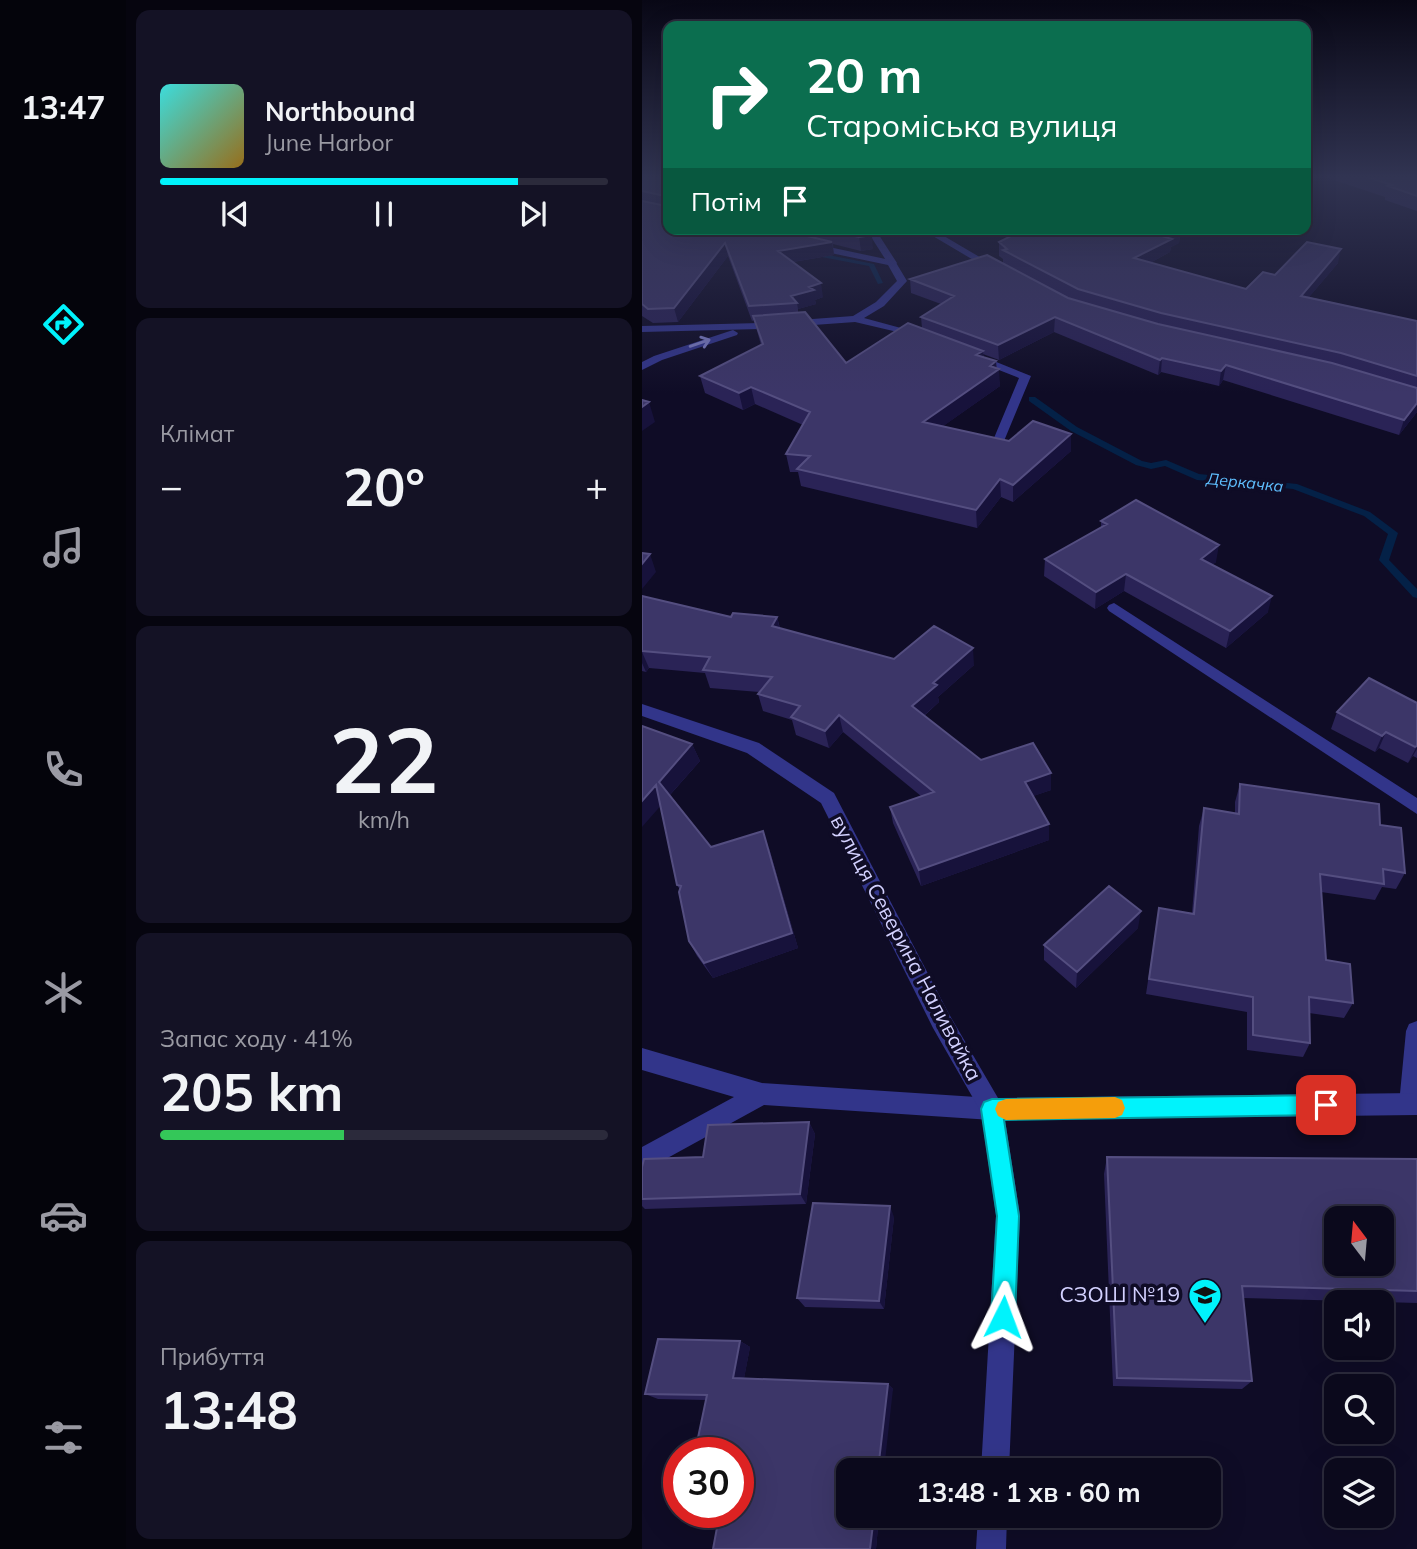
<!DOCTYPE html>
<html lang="uk">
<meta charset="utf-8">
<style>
:root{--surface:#0b091c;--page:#141225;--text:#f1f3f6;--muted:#9a9aa3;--line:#2b2a3b;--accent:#00f3fc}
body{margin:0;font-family:Mulish,sans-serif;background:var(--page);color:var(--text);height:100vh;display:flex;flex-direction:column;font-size:26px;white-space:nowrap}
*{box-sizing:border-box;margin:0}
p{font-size:23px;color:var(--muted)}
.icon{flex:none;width:38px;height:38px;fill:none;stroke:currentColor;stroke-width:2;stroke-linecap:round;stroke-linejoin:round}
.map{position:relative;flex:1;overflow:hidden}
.details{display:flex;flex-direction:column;gap:10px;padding:10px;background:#06050f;width:516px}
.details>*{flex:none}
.top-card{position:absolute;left:21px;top:21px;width:648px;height:214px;border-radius:14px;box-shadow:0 7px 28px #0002,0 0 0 2px var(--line);background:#0b6e4f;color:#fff;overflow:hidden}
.needle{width:46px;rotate:344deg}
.buttons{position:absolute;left:682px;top:1206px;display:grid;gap:14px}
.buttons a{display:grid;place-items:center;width:70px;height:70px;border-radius:14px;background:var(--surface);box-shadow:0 7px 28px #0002,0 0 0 2px var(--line);font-size:35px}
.speed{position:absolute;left:21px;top:1437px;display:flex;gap:14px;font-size:35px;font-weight:700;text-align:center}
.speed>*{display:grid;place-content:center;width:91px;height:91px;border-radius:50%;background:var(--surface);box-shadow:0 7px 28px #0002,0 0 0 2px var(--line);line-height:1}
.speed .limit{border:10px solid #d22;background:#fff;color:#111}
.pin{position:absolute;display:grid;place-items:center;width:60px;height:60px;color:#fff;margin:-30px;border-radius:14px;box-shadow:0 4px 10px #0006}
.me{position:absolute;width:77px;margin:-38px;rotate:3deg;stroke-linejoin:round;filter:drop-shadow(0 0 5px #0008)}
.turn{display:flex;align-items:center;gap:24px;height:147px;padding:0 28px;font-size:32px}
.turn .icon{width:91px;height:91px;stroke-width:2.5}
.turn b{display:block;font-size:49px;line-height:60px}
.then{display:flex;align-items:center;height:66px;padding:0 28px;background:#0003;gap:14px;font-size:26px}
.big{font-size:52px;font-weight:700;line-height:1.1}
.details .tile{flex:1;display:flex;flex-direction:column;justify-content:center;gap:10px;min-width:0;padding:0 24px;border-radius:14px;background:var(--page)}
.details .dial{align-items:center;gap:0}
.dial b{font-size:91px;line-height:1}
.song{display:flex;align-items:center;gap:21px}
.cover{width:84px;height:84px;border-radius:10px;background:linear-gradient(135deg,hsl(180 70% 55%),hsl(40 70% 35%))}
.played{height:7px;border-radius:4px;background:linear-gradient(90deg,var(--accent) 80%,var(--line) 80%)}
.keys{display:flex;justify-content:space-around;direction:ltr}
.heat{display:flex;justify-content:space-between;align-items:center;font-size:38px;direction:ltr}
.charge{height:10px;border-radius:5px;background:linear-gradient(90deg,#34c759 41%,var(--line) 0)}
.trip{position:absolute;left:194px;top:1458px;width:385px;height:70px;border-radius:14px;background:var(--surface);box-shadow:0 7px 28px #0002,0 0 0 2px var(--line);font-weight:700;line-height:70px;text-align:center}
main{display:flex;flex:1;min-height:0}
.menu{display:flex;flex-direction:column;width:126px;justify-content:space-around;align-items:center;background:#04040b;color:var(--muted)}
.menu .icon{width:49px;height:49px}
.menu .on{color:var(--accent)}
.menu b{font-size:32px;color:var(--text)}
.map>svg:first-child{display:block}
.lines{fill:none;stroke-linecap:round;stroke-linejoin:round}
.stream{fill:#042147;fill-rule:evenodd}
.service{fill:#32358a;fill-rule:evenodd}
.minor{fill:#32358a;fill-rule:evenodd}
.wall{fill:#2a2356}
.shaded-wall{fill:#17123b}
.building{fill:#3c3668;stroke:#544e80;stroke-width:2;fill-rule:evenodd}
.oneway{stroke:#7a7bbf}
.route{fill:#00f3fc;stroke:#009ea4;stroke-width:2}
.slow{fill:#f59e0b}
.labels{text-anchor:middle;stroke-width:7;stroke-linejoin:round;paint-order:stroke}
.far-water-label{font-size:16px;font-style:italic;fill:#5fbfff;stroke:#0f0c26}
.near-street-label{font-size:21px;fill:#d3d1ff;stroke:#0f0c26}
.near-poi-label{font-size:21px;fill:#d3d1ff;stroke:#0f0c26;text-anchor:end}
</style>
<main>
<nav class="menu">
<b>13:47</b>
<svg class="icon on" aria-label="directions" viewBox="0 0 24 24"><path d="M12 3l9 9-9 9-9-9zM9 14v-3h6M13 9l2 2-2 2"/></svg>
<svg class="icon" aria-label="music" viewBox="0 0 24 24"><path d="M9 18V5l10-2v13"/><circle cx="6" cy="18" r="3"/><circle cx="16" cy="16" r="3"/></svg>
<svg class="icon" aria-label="phone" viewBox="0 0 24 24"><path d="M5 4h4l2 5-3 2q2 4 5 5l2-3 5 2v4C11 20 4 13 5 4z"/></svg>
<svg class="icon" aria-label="climate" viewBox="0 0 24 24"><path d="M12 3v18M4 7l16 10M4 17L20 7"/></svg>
<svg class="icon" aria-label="car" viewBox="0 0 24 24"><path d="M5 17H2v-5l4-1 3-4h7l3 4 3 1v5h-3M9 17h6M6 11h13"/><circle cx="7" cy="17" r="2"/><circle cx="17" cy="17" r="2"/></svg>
<svg class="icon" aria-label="filters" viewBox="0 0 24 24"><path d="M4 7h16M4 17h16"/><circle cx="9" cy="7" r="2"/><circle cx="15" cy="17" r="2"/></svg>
</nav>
<section class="details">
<div class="tile">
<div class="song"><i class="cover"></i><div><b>Northbound</b><p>June Harbor</p></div></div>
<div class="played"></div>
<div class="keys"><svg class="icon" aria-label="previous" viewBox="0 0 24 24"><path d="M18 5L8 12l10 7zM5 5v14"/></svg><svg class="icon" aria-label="pause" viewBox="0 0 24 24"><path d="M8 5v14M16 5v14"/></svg><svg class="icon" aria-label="next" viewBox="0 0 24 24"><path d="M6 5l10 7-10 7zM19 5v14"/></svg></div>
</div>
<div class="tile"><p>Клімат</p>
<div class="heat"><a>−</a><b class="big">20°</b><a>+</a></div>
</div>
<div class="tile dial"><b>22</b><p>km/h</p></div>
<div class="tile"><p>Запас ходу · 41%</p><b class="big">205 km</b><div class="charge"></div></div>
<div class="tile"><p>Прибуття</p><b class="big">13:48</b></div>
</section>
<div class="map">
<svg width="775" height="1549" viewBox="0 0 775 1549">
<rect width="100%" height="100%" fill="#0f0c26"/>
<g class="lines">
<!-- stream -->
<path class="stream" d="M171 252 232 264 241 283 236 284 227 266 169 255V253Z
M387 397H393L435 427 500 461 509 463 524 460 557 474 655 484 728 512 756 533 747 560 775 589V598L771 597 737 560 746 534 722 516 651 489 555 480 523 466 509 469 494 465 429 431 387 401Z"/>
<!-- service -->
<path class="service" d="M224 229H233L255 263 253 265H247Z
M472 603 775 798V814L467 611 465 608 467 605Z
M775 1021V1113L768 1115 760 1112 757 1104 764 1031 767 1024Z
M0 1048 120 1083 350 1098 358 1101 361 1109 358 1117 350 1120 122 1105 0 1172V1147L92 1097 0 1070Z"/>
<!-- minor -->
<path class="minor" d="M279 229H290L358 269 350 271Z
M168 243 253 261 265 281 242 306 222 318 281 334V338L213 322 118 329 0 332V326L118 323 211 316 234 302 255 281 246 265 165 248 163 246Z
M91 330 96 333 95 335 20 360 0 370V362L12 356Z
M329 355H337L389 376 362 441 352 438 377 378 329 359Z
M0 704 117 743 192 793 307 1014 356 1098 775 1093V1115L363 1120 378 1215 367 1470H339L354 1215 339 1112 291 1028 179 803 105 753 0 716Z
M336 1516H365L364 1549H334Z"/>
</g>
<!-- wall -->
<path class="wall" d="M0 177H26V229H225L231 249 219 251 191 244 192 255 151 262 181 297 173 300 174 304 156 309V312L204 363 280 328 279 317 299 304 269 293 268 279 361 263V259L357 256V242L539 229 537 243 529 247 528 252 508 263 604 289 633 275 696 263 667 297 775 321V412L757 435 581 380 577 386 519 372 516 375 412 332 357 360 341 354 342 357 354 361 358 386 301 426 367 441 429 451 371 502 359 497 335 528 159 486 156 472H148L144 454 161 425 113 404 101 410 63 393 58 376 119 345 112 320 110 321 86 256 36 322 11 323 0 316Z
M683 177H775V211L743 200V197Z
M459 521 574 562 570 565 626 612 584 648 482 591 453 609 402 576 403 559 459 527Z
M0 596 89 617H135L138 628 252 659 332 665 296 697 297 702 282 716 339 760 409 790 391 796 407 824V840L279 886 251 823 248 807 279 796 201 732 187 748 154 735 150 720 121 711 116 694 117 692 68 688 63 673 7 668 4 672 0 671Z
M775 703V758L771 756 766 763 737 748 733 752 689 729 695 712Z
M50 744 58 761 28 795 69 847 127 848 156 948 71 978 55 956 47 941 38 890 35 885 19 806Z
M598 784 738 825 763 873 754 889 740 887 733 900 679 892 684 960 711 1003 702 1018 667 1013 668 1043 661 1057 605 1050V1012L504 994 517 908 550 913 557 826 562 808 593 813V802Z
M496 928 434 988 402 960V945Z
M167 1122 173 1134 164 1204 3 1209 0 1206V1167L61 1157Z
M465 1157 775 1159V1303L601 1298 610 1381 600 1389 471 1386 462 1174Z
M252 1217 242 1309 163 1307 155 1298Z
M98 1341 108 1347 102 1378 246 1384 251 1389 206 1516H237L234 1549H71L77 1517 39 1515 64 1400 16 1399 3 1394Z"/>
<!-- shaded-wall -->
<path class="shaded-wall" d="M328 229H346L329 232Z
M539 229 537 243 529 247 528 252 491 272 492 258 523 237Z
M230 235 231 249 219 251 217 237Z
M190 242 192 255 138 264 136 251Z
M83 243 86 256 36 322 32 308Z
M699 249 696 263 656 310 659 296Z
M179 283 181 297 173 300 174 304 156 309 155 303 149 296 167 287Z
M413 317 412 332 357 360 356 345Z
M341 351 342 368 334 355Z
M520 358 519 372 516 375 518 360Z
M354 361V371L357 369 358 386 283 439 281 422Z
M584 365 581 380 577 386 579 371Z
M109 387 113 404 101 410 97 393Z
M7 402 13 422 0 431V407Z
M775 403V412L757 435 762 420Z
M429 434V451L371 502V485Z
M358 479 359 497 335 528 334 510Z
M577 545 574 562 556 575 559 559Z
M8 554 14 572 0 589V564Z
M484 574 482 591 453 609 454 592Z
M630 596 626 612 584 648 588 631Z
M135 617 139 635 130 626Z
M331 648 332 665 296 697 297 702 272 724 270 706 291 683Z
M0 652 7 668 4 672 0 663Z
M197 715 201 732 187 748 183 731Z
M744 732 737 748 733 752 740 736Z
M50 744 58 761 25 798 17 782Z
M775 746V749L771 756 766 763Z
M409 773V790L383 799V782Z
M14 785 22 802 0 827V801Z
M407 824V840L279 886 277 870Z
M121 831 127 848 156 948 71 978 62 963Z
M499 911 496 928 434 988 435 972Z
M167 1122 173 1134 164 1204 158 1194Z
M248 1206 252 1217 242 1309 237 1301Z
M98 1341 108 1347 101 1384 91 1378Z
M246 1384 251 1389 242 1470H236Z
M232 1516H237L234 1549H228Z"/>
<!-- building -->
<path class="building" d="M0 177H26V229H136L190 242 136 251 179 283 167 287 172 290 149 296 155 303 107 306 83 243 32 308 6 309 0 304V201L24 206 23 196 0 191Z
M725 177H775V196L746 186 750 185Z
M180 229H225L230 235 217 237Z
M383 229H538L523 237 530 239 492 258 604 289 621 272 633 275 665 242 699 249 659 296 775 321V376L699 353 519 313 436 289 361 250 365 249 357 242Z
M345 255 426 298 516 324 690 363 775 388V403L762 420 584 365 579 371 520 358 518 360 413 317 356 345 279 317 312 296 268 279Z
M163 312 204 363 266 323 341 351 334 355 354 361 348 366 357 369 281 422 367 441 391 421 429 434 371 485 358 479 334 510 155 469 168 456 144 454 168 412 109 387 97 393 58 376 121 344 111 316Z
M0 400 7 402 0 407Z
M494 500 577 545 559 559 630 596 588 631 484 574 454 592 403 559 465 524 459 521Z
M0 553 8 554 0 564Z
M0 596 89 617 91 613 135 617 130 626 252 659 292 626 331 648 291 683 295 685 270 706 339 760 391 743 409 773 383 782 407 824 277 870 248 807 292 792 197 715 183 731 149 717 158 706 116 694 130 677 61 670 68 657 0 651Z
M727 678 775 703V746L773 747 744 732 740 736 695 712Z
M0 726 50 744 17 782 69 847 121 831 150 933 62 963 47 941 37 892 39 886 35 885 14 785 0 801Z
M598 784 737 804 738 825 759 828 763 873 741 869 742 884 678 874 684 960 708 964 711 1003 667 997 668 1043 611 1035V997L507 979 517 908 552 914 562 808 597 814Z
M467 886 499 911 435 972 402 945Z
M167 1122 158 1194 0 1199V1167L2 1159 61 1157 66 1125Z
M465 1157 775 1159V1291L600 1286 610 1381 475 1378ZM695 1218H740V1264H695Z
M171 1203 248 1206 237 1301 155 1298Z
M16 1339 98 1341 91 1378 246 1384 236 1470H206V1516H232L228 1549H71L77 1517 39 1515 40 1512H96V1452H53L65 1395 3 1394Z"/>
<!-- one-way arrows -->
<defs><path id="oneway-shaft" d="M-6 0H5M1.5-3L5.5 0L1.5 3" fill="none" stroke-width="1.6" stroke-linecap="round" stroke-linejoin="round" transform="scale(1.75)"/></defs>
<use class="oneway" href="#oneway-shaft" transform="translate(58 343) rotate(-19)"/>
<!-- sky -->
<linearGradient id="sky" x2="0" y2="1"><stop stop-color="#080715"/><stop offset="0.45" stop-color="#313452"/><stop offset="1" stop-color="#313452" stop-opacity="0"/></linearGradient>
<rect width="775" height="393" fill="url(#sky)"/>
<!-- route -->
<path class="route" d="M684 1095 692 1098 695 1105 692 1112 684 1115 362 1120 377 1216 373 1317 369 1326 361 1329 352 1326 349 1317 355 1216 339 1109 342 1102 350 1099Z"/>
<!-- slow -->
<path class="slow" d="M473 1097 480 1100 483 1108 480 1115 473 1118 364 1120 356 1116 353 1109 356 1102 364 1099Z"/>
<!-- icons -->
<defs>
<symbol id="school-pin" viewBox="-11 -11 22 30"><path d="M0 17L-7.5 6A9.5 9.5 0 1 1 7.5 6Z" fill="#00f3fc" stroke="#0f0c26"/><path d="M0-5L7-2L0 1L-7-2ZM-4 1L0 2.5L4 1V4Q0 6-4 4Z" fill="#111"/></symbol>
</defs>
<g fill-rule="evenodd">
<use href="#school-pin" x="544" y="1276" width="38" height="52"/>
</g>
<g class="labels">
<!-- far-water labels -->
<g class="far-water-label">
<text transform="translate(603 482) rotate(6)" y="6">Деркачка</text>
</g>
<!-- near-street labels -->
<g class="near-street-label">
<text transform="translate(264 948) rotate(62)" y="7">вулиця Северина Наливайка</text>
</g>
<!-- near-poi labels -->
<g class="near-poi-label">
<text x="538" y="1302">СЗОШ №19</text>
</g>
</g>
</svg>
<div class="buttons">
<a><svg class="needle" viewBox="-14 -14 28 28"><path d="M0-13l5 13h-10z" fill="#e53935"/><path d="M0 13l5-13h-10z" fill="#9a9aa3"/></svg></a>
<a><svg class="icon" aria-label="sound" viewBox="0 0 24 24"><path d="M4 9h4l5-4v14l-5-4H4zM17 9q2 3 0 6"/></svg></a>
<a><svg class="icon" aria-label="search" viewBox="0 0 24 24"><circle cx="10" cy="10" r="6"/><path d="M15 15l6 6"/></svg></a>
<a><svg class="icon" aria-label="layers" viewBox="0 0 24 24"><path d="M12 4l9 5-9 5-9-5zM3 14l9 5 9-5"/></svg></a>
</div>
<div class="speed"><div class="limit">30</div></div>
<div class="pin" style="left:684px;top:1105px;background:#d93025"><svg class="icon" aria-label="arrive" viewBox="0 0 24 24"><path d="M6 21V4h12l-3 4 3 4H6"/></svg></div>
<svg class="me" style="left:361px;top:1317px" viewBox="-20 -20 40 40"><path d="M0-17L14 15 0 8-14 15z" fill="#00f3fc" stroke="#fff" stroke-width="4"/></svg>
<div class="trip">13:48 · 1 хв · 60 m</div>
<div class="top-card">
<div class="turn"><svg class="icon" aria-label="right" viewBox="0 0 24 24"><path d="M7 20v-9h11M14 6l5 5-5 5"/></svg><div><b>20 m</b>Староміська вулиця</div></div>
<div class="then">Потім<svg class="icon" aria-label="arrive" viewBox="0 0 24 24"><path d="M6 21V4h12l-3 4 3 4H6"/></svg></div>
</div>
</div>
</main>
